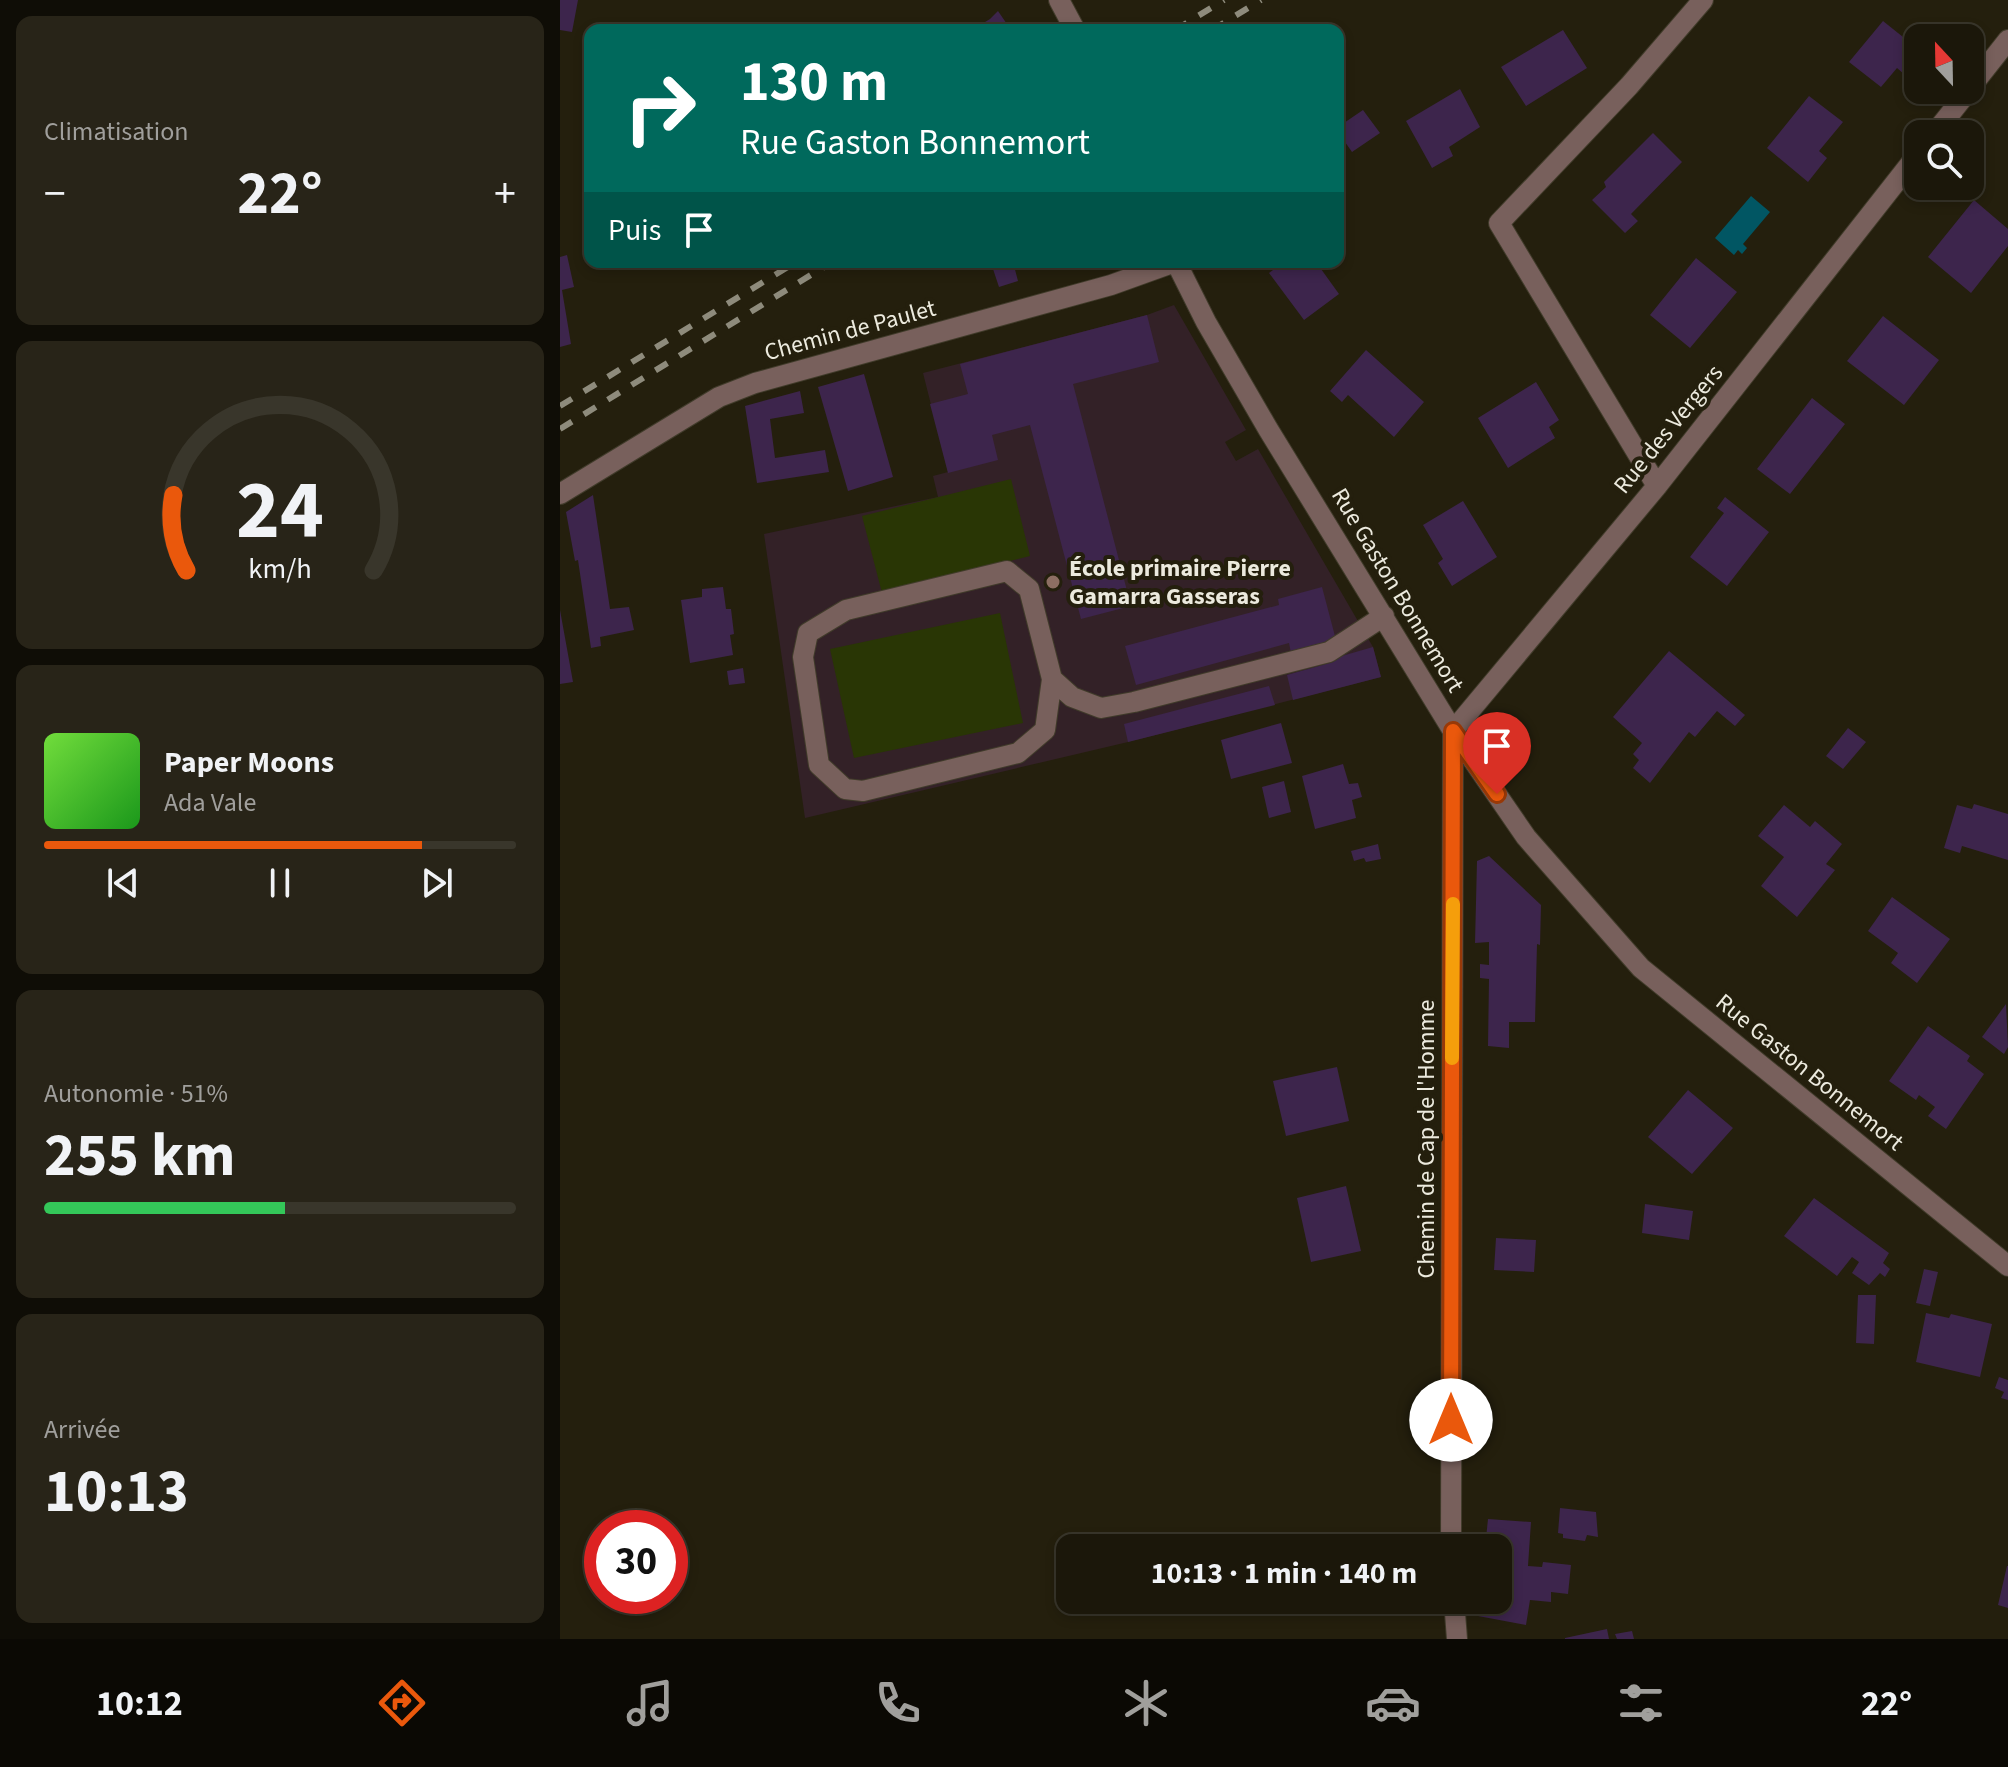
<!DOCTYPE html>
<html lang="fr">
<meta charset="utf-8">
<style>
:root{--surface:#1b170a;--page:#282418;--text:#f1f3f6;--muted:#a09f9c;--line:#39362b;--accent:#ea580c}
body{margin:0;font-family:"Source Sans 3",sans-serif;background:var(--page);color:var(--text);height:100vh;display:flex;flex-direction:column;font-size:30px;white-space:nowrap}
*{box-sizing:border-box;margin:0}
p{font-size:26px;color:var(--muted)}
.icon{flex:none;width:44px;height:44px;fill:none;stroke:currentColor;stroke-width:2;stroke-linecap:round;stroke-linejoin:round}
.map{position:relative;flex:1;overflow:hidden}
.side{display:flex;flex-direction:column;gap:16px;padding:16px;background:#0f0d06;width:560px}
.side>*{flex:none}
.banner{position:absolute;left:24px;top:24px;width:760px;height:244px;border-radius:16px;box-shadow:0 4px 12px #0003,0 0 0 2px var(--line);background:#00695c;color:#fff;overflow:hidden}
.needle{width:52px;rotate:338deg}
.fabs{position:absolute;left:1344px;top:24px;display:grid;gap:16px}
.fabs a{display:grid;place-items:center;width:80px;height:80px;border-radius:16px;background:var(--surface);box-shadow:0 4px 12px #0003,0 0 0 2px var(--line);font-size:40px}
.speed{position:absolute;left:24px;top:1510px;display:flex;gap:16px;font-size:40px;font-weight:700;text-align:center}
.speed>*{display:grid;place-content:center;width:104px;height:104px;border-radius:50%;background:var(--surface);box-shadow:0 4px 12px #0003,0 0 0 2px var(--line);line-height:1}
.speed .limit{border:12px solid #d22;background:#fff;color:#111}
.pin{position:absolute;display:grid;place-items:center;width:68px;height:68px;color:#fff;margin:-82px -34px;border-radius:50% 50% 50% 0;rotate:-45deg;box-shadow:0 0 8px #0007}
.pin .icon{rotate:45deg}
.me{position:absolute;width:88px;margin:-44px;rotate:0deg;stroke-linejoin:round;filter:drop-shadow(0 0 6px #0008)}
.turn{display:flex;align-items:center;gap:28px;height:168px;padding:0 24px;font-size:36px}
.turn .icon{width:104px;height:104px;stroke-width:2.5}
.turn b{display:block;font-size:56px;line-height:68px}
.then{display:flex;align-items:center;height:76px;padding:0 24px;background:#0003;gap:16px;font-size:30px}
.big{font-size:60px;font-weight:700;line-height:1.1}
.side .tile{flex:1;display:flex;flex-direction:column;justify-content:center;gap:12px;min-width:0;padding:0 28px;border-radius:16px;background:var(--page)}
.side .dial{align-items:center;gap:0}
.dial svg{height:208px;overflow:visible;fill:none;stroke:var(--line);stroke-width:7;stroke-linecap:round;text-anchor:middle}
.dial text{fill:var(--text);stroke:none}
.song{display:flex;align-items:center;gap:24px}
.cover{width:96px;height:96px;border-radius:12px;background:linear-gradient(135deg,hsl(100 70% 55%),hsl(120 70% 35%))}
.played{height:8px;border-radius:4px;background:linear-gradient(90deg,var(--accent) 80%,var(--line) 80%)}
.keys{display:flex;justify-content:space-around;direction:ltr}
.heat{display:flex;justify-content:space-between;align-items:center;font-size:44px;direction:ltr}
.charge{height:12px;border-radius:6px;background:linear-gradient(90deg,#34c759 51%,var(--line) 0)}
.trip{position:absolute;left:496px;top:1534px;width:456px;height:80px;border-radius:16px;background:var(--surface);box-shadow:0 4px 12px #0003,0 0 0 2px var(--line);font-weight:700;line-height:80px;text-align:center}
.tabs{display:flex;height:128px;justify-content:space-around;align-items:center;background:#0b0904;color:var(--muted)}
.tabs .icon{width:56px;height:56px}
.tabs .on{color:var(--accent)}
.tabs b{font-size:36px;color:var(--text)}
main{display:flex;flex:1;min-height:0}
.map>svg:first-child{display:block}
.education{fill:#332127}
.green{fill:#293605}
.water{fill:#015663}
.building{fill:#3d254c}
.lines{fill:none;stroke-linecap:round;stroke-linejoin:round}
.minor-casing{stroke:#403b2a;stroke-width:22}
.minor{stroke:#78605c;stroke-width:20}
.rail{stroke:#8e8b7c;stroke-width:6;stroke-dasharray:14 14;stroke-linecap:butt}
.route-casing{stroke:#983908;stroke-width:20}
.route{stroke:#ea580c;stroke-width:14}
.slow{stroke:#f59e0b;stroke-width:14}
.education-dot{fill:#8d6e63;stroke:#241f0d;stroke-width:3}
.labels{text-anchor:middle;stroke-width:8;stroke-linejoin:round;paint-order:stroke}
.street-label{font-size:24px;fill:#eceade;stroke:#241f0d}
.poi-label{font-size:24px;font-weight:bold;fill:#eceade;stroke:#241f0d;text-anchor:start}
</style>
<main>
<section class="side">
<div class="tile"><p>Climatisation</p>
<div class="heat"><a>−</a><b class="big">22°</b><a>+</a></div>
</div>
<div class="tile dial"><svg viewBox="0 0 100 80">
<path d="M14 69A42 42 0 1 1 86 69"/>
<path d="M14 69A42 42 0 0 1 9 40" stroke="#ea580c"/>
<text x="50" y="56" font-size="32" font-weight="700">24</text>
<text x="50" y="72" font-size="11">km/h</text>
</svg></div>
<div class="tile">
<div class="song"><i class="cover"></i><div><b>Paper Moons</b><p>Ada Vale</p></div></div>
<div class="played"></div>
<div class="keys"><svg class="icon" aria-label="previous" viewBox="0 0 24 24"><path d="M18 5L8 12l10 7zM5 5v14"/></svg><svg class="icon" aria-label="pause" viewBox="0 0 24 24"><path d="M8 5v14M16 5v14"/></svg><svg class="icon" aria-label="next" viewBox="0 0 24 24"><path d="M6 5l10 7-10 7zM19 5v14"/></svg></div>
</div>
<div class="tile"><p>Autonomie · 51%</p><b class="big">255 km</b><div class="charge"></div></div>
<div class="tile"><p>Arrivée</p><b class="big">10:13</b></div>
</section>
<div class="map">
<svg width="1448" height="1639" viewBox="0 0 1448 1639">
<rect width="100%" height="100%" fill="#241f0d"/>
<!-- education -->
<path class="education" d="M614 305 686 430 665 442 676 461 698 449 813 647 821 677 568 742 245 818 204 534 378 497 373 476 388 472 363 373 587 315Z"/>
<!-- green -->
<path class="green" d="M451 479 470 556 322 593 302 516Z
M440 613 463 723 294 758 270 649Z"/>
<!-- water -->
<path class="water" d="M1191 196 1210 212 1183 244 1187 248 1182 254 1178 250 1174 255 1155 238Z"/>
<!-- building -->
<path class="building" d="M0 0H18L12 32 0 30Z
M438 11 451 30H412L430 19Z
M1323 21 1358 49V57L1344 74 1337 68 1321 87 1289 62Z
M1003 30 1027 68 966 106 941 67Z
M900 89 920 127 889 147 893 156 872 168 846 121Z
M1249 96 1283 122 1259 151 1267 158 1248 182 1207 148Z
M803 110 820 133 792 152 778 132V127Z
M1093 133 1122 162 1071 214 1078 221 1065 233 1032 200 1046 187 1044 182Z
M1414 200 1448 229V246L1411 293 1368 257Z
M7 255 14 287 2 290 11 344 0 347V257Z
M1136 258 1177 292 1130 348 1090 315Z
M444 262H453L458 281 439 287 432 266Z
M724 262H756L779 294 744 320 709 273Z
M587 315 599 362 513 384 571 606 521 619 470 425 432 435 438 460 388 473 370 404 408 394 400 364Z
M1323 316 1379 360 1344 405 1287 361Z
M806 350 864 402 834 437 788 395 782 402 770 391Z
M304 374 333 477 288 491 258 387Z
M976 382 999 420 989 427 995 438 948 468 918 418Z
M240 391 244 413 210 419 215 458 265 450 269 472 197 483 185 406Z
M1252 398 1285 424 1230 494 1197 469Z
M33 495 50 609 69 607 74 630 40 637 41 646 31 648 18 560 15 561 6 512Z
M1165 497 1209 532 1167 586 1130 557 1164 513 1157 508Z
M903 501 937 557 892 586 878 563 883 559 863 525Z
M163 587 166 609H171L174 634 170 635 173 655 130 663 121 600 142 597V589Z
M762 587 776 640 731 653 729 643 576 685 565 646 719 605 718 599Z
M0 610 13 682 0 684Z
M813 647 821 677 733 700 727 675 773 662 775 658Z
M1109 651 1185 715 1175 726 1157 711 1135 737 1129 732 1090 783 1073 768 1079 760 1073 754 1082 743 1053 717Z
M183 668 185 683 169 685 167 671Z
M709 686 715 705 568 742 564 724Z
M721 723 732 763 671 779 661 740Z
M1288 728 1306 742 1283 769 1266 756Z
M783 764 789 784 798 783 802 797 792 800 796 818 755 829 742 776Z
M724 781 731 812 709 818 702 787Z
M1414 804 1448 814V860L1402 846 1400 853 1384 848 1397 805 1412 809Z
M1224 805 1250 827 1255 821 1282 844 1266 864 1275 870 1237 917 1201 886 1224 857 1198 836Z
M818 844 821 859 806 862 804 858 794 861 791 851Z
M929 856 981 905 980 945 977 944 975 1022H949V1048L928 1046 929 979 920 978V964L929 965V942L915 943 917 861Z
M1332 897 1390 939 1357 983 1331 963 1338 953 1308 931Z
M1446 1004 1448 1047 1444 1054 1422 1037Z
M1368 1026 1410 1056 1407 1061 1424 1074 1386 1129 1368 1116 1375 1107 1359 1095 1356 1100 1329 1081Z
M777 1067 789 1121 726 1136 713 1081Z
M1128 1090 1173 1128 1132 1174 1088 1137Z
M786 1186 801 1251 751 1262 737 1198Z
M1254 1198 1329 1253 1323 1263 1330 1269 1325 1277 1320 1273 1309 1285 1292 1273 1299 1262 1292 1257 1277 1276 1224 1236Z
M1085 1204 1133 1211 1129 1240 1082 1233Z
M936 1238 976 1240 974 1272 934 1270Z
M1364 1269 1378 1272 1370 1306 1356 1303Z
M1298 1295H1316L1314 1344 1296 1343Z
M1366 1313 1389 1318 1391 1314 1432 1324 1420 1377 1356 1362Z
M1439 1377 1448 1380V1400L1441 1398 1444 1392 1435 1388Z
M1000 1508 1036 1512 1038 1537 1027 1535 1025 1541 1003 1538V1534L998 1533Z
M928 1519 971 1522 968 1566 982 1567 983 1562 1011 1565 1008 1594 991 1592V1602L970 1600 966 1625 918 1616 920 1600H938V1548H925Z
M1447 1566H1448V1608L1438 1605Z
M1047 1629 1049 1639H1005V1638Z
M1072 1631 1074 1639H1057L1055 1634Z"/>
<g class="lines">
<defs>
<path id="minor" d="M499 0 515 30
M1410 88 1448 40
M1374 134 1409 90
M616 262 646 322 708 429 893 731 966 837 1081 968 1448 1266
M1097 486 939 223 1069 86 1143 0
M0 494 159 397 195 383 551 285 615 262
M492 679 485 730 458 753 303 791 285 789 259 765 243 657 248 633 286 610 447 571 469 589 492 679 512 697 541 708 574 702 769 652 824 616
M891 1548 893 731 1097 486 1358 154
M894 1600 897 1639"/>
</defs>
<!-- minor casing -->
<use href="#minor" class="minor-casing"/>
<!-- minor -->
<use href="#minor" class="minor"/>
<!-- rail -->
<path class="rail" d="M615 30 664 0
M652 30 701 0
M0 406 236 262
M0 429 272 262"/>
</g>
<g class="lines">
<defs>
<path id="route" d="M891 1420 893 731 937 794"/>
</defs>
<!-- route casing -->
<use href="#route" class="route-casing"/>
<!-- route -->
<use href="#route" class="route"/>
<!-- slow -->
<path class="slow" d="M892 1058 893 904"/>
</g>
<!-- markers -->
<circle class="education-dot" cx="493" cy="582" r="8"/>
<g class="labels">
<!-- street labels -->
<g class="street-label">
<text transform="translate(290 330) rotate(-15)" y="8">Chemin de Paulet</text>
<text transform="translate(1108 429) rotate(-51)" y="8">Rue des Vergers</text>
<text transform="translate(838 590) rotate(59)" y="8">Rue Gaston Bonnemort</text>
<text transform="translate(1250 1072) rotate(39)" y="8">Rue Gaston Bonnemort</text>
<text transform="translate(866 1139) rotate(-90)" y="8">Chemin de Cap de l'Homme</text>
</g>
<!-- poi labels -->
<g class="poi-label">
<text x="509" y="576">École primaire Pierre<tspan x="509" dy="28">Gamarra Gasseras</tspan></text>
</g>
</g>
</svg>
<div class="fabs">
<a><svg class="needle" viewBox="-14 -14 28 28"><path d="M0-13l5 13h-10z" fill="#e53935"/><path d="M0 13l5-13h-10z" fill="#a09f9c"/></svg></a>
<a><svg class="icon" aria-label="search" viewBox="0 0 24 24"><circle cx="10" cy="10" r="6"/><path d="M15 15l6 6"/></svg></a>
</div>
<div class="speed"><div class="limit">30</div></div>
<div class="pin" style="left:937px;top:794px;background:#d93025"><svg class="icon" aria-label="arrive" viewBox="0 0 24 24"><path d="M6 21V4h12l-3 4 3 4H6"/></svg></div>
<svg class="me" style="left:891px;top:1420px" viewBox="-20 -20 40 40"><circle r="19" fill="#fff"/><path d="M0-13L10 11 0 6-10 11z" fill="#ea580c"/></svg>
<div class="trip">10:13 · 1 min · 140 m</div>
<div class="banner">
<div class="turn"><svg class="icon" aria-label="right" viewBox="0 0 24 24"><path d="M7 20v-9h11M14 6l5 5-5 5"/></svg><div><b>130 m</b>Rue Gaston Bonnemort</div></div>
<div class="then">Puis<svg class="icon" aria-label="arrive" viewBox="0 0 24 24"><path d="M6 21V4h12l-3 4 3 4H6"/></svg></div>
</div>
</div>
</main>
<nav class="tabs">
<b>10:12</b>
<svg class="icon on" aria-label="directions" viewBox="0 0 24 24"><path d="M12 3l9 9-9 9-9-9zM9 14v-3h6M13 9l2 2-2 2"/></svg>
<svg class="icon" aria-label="music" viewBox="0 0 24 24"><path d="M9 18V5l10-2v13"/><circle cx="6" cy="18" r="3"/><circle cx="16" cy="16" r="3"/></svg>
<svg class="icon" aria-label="phone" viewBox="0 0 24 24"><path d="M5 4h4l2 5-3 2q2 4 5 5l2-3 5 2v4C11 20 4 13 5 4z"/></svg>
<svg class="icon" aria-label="climate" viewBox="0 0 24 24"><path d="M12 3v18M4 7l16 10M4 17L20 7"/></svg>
<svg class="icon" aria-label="car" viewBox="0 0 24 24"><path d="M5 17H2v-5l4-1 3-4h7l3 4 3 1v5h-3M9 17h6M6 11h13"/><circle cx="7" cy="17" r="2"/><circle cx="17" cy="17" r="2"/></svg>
<svg class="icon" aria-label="filters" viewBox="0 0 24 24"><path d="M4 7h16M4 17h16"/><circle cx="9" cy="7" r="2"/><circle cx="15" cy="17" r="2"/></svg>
<b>22°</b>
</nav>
